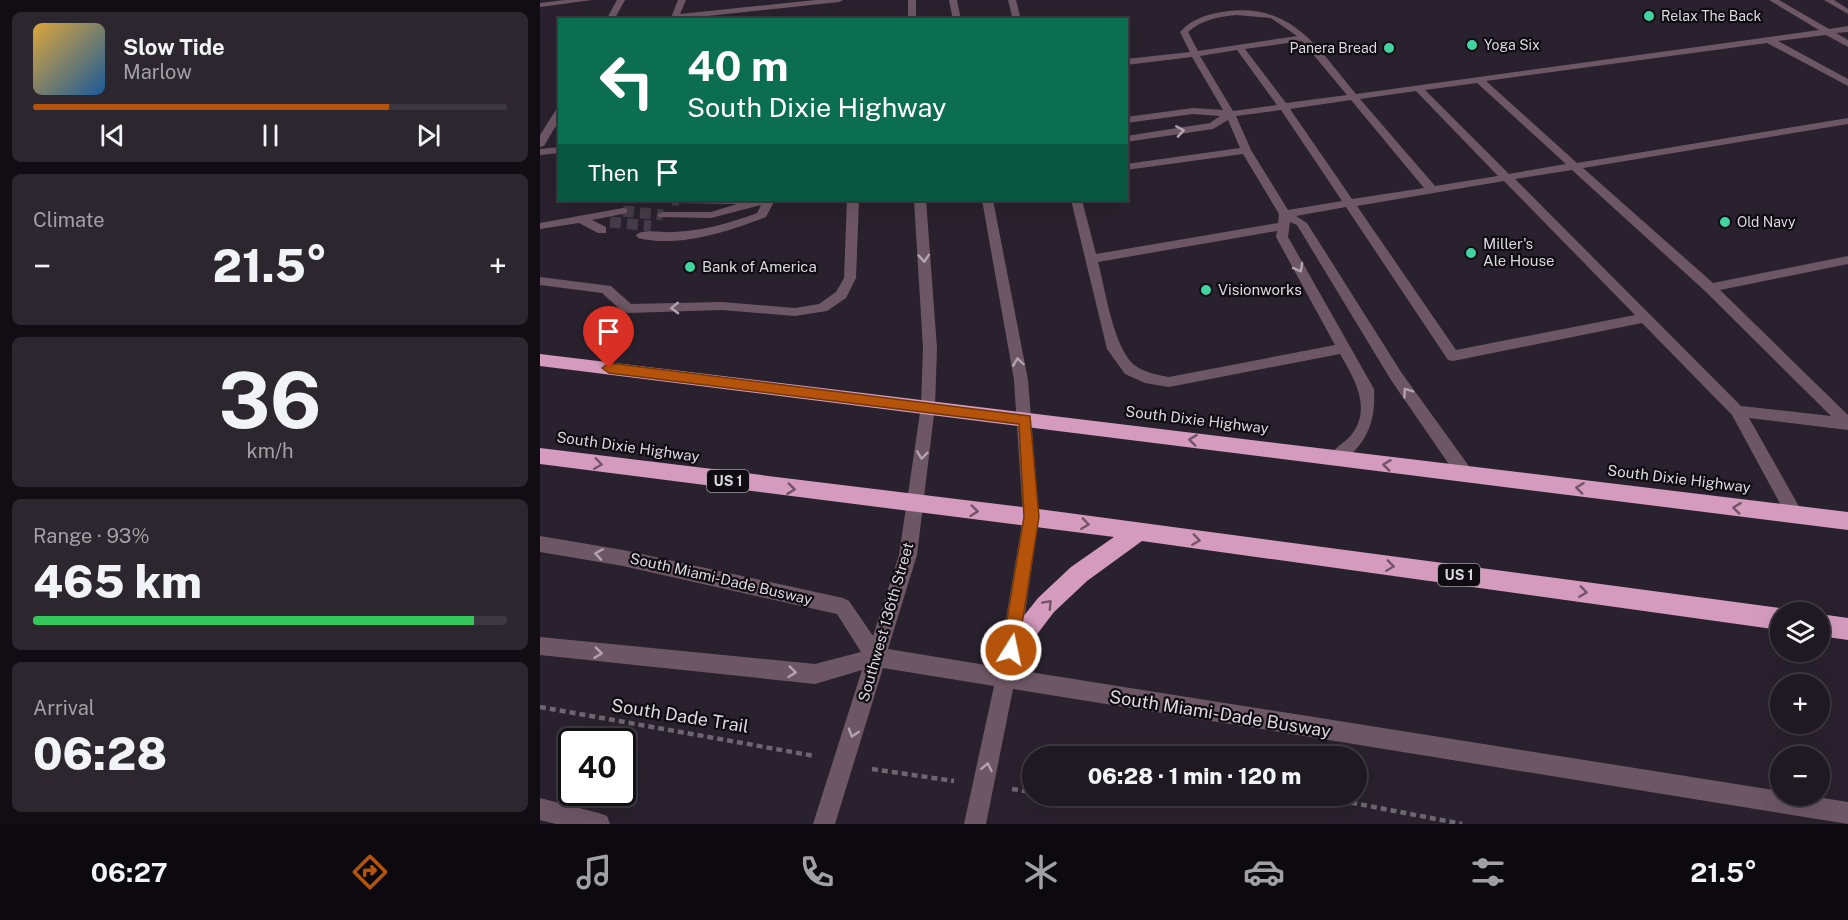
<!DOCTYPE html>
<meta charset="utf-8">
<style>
:root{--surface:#1f1a22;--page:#2c272f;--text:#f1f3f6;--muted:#a1a1a5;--line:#3c3840;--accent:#b45309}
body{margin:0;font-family:"Public Sans",sans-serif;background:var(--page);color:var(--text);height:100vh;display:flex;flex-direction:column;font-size:22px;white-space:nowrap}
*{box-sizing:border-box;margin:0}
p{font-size:20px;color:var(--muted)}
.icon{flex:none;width:33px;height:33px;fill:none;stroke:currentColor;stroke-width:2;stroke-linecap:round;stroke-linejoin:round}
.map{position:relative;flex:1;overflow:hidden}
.panel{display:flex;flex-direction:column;gap:12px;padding:12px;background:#110e13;width:540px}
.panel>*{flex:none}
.hud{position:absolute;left:18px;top:18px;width:570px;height:183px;border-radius:0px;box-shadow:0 6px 24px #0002,0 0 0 2px var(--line);background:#0b6e4f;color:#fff;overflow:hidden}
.tools{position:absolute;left:1230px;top:602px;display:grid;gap:12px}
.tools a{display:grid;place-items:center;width:60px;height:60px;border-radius:50%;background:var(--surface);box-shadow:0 6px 24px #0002,0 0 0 2px var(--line);font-size:30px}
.speed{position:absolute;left:18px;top:728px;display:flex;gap:12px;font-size:30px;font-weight:700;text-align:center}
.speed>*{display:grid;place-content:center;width:78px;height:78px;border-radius:50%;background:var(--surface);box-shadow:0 6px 24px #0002,0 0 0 2px var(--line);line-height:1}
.speed .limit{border:3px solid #111;border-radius:9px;background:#fff;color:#111}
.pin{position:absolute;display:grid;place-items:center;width:51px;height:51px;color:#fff;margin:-62px -26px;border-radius:50% 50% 50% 0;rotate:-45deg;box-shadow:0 0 6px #0007}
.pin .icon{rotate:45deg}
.me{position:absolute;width:66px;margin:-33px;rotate:10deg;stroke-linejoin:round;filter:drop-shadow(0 0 4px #0008)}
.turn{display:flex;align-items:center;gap:21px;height:126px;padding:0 30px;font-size:27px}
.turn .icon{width:78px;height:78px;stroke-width:2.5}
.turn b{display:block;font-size:42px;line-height:51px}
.then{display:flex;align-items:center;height:57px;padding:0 30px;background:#0003;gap:12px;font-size:22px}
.big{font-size:45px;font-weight:800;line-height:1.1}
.panel .card{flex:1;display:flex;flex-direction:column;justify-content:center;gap:9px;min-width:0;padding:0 21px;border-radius:9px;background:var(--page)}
.panel .dial{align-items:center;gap:0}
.dial b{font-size:78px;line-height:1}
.song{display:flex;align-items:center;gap:18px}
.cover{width:72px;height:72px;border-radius:9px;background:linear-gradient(135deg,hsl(40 70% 55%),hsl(210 70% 35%))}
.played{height:6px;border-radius:3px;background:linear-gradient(90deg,var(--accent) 75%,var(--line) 75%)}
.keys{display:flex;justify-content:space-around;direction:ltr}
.heat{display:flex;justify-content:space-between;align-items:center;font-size:33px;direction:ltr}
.charge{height:9px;border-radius:4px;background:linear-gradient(90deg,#34c759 93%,var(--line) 0)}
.trip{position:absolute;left:482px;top:746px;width:345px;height:60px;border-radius:30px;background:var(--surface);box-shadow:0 6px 24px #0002,0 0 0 2px var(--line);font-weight:800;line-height:60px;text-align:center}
.tabs{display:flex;height:96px;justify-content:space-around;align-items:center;background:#0c0a0e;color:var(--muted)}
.tabs .icon{width:42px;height:42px}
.tabs .selected{color:var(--accent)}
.tabs b{font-size:27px;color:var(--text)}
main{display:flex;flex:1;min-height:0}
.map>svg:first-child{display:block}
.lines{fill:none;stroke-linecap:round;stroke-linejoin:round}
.minor-tunnel{stroke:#443d49;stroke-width:11;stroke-dasharray:11 6;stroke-linecap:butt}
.path{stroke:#6c6670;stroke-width:4.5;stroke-dasharray:6 4;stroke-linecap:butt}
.minor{fill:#6e5765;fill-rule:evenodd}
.highway{fill:#d49bbe;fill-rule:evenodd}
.oneway{stroke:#b1a4af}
.oneway2{stroke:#725468}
.route{fill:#b45309;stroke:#753606;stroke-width:1.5}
.poi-dot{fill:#41d4a1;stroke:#100d12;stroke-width:2}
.labels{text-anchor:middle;stroke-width:4.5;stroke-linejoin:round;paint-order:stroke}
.far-poi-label{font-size:14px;fill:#ddd8e0;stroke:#100d12;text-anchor:start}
.shield{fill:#100d12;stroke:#a09ba2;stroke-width:1.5}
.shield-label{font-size:14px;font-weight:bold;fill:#ddd8e0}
.poi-label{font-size:15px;fill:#ddd8e0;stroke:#100d12;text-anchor:start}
.street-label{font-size:15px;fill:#ddd8e0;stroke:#100d12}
.near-street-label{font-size:18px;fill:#ddd8e0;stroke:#100d12}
</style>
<main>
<section class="panel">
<div class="card">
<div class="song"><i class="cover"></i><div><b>Slow Tide</b><p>Marlow</p></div></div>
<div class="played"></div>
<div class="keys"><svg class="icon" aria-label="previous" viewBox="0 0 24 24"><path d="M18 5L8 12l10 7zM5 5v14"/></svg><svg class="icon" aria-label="pause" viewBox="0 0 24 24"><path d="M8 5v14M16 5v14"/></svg><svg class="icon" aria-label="next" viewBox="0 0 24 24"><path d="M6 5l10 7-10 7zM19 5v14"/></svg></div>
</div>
<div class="card"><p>Climate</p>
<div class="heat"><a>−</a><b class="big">21.5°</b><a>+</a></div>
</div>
<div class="card dial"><b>36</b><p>km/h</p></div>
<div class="card"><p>Range · 93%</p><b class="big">465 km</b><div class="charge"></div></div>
<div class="card"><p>Arrival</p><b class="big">06:28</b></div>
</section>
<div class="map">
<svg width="1308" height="824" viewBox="0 0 1308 824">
<rect width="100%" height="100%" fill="#29222e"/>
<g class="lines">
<!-- minor-tunnel -->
<path class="minor-tunnel" d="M132 200H139
M83 211 123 215
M70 222 111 226"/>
<!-- path -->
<path class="path" d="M0 707 275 756
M332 769 414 781
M472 789 492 792
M510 795 555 805 643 795
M772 795 922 824"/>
<!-- minor -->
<path class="minor" d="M25 0H52L0 7V3Z
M77 0H85L74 20H66Z
M138 0H146L140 14 276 0H303L299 2 130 20Z
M368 0H376V20H368Z
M409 0H417L421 20H413Z
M468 0H476L481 20H473Z
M1229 0H1239L1289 29 1308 26V32L1296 33 1308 40V47L1286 35 1238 41 1308 79V86L1227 43 946 81 1037 163 1308 118V124L1043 168 1173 283 1308 256V264L1180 290 1308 415V430L1209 418 1261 510 1263 515 1261 520 1255 522 1249 520 1192 415 1102 323 913 361 908 360 806 207 756 216 767 223 861 372 931 469 933 474 931 479 925 481 919 479 851 380 757 225 750 222 748 237 834 389C836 422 827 442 802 463H790L788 458C793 448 805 443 812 434 832 407 814 378 800 354L629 387 605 383 585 374 567 349 531 200H542L556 254 738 223 739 214 703 154 586 170V164L700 148 688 120 673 129 586 142V136L670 123 680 116 653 114 586 123V117L653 108 683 110 652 57 586 65V59L650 52 640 32C652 18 671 13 689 11 754 4 779 50 816 94L1279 30ZM696 15 731 18 757 36 658 51 648 32C661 20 678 17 696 15ZM762 41 807 95 746 103 705 49ZM697 50 737 105 693 111 660 56ZM937 83 1026 164 969 174 885 90ZM876 91 958 176 895 186 820 99ZM811 100 884 188 812 199 750 109ZM741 110 802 201 748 210 711 150 696 116ZM1032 170 1165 291 1291 416 1201 406 975 179ZM964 181 1095 315 916 350 817 206ZM737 231 736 237 795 345 629 377C618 375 607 373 597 367 574 353 565 288 558 262Z
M1284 0H1294L1308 9V14Z
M20 107V119L4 146 0 147V135L17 108Z
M20 147V153L0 155V149Z
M133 200H235L226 217C187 232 139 248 98 238L96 235C104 228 122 233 133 232 162 231 190 223 217 213L221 205 171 218 119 217 117 215 123 212H171L197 204 139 203Z
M307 200H319L316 278 306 298 287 311 255 316 182 310 88 313 83 312 62 293 0 285V277L71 286 91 304 182 302 255 308 279 304 296 292 304 278Z
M374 200H386L397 348 395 406 377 555 348 649 458 667 483 517 474 380 442 200H453L488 380 499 517 477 670 1240 791V795H1264L1308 802V824L473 689 446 824H424L454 686 343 668 295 824H273L322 670 275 684 0 655V637L275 664 321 652 297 614 83 566 0 552V536L83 550 303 598 309 601 333 636 359 555 381 406 383 348Z
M83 208 87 209V213L52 220 66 227V233H58L39 223 0 229V223Z
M0 798 59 813 67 816 70 824H16L0 820Z"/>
<!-- highway -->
<path class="highway" d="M0 354 1308 512V530L0 366Z
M0 448 491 508 1240 608 1248 612H1240V630L602 541 547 581 514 612 479 658 471 661 463 658 460 650 463 642 498 598 531 567 574 537 0 464Z
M1280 614 1308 618V640L1280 636Z"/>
</g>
<!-- one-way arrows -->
<defs><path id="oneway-chevron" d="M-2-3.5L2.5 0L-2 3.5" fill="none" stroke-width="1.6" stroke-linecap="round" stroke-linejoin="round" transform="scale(1.5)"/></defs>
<g class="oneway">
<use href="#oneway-chevron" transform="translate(640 131) rotate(-9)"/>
<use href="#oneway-chevron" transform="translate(384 258) rotate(86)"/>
<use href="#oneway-chevron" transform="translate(759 268) rotate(61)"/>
<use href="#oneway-chevron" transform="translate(135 308) rotate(179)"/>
<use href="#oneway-chevron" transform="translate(478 362) rotate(-98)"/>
<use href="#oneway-chevron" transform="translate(867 392) rotate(-125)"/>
<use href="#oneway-chevron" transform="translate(382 455) rotate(97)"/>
<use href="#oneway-chevron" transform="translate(59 554) rotate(-171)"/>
<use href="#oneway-chevron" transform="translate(58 653) rotate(7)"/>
<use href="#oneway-chevron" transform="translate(252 672) rotate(6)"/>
<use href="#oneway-chevron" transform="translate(313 733) rotate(107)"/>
<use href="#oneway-chevron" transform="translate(447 767) rotate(-79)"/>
</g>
<g class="oneway2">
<use href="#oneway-chevron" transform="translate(653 440) rotate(-173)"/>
<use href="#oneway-chevron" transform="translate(58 464) rotate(8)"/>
<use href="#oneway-chevron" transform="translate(847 465) rotate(-173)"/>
<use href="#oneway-chevron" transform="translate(1040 488) rotate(-173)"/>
<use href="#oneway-chevron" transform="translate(251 489) rotate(7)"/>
<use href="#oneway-chevron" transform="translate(1197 508) rotate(-173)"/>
<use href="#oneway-chevron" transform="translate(434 511) rotate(6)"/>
<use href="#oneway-chevron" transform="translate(545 524) rotate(8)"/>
<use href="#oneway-chevron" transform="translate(656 540) rotate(8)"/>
<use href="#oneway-chevron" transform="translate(850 566) rotate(8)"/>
<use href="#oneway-chevron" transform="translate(1043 592) rotate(8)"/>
<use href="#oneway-chevron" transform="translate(508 604) rotate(-47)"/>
</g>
<!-- route -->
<path class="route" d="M69 363 490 416 499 517 477 656 471 658 465 656 462 650 484 517 479 424 69 373 62 368Z"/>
<!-- markers -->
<g class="poi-dot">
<circle cx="1109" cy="16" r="6"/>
<circle cx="932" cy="45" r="6"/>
<circle cx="849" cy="48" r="6"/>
<circle cx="1185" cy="222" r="6"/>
<circle cx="931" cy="253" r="6"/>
<circle cx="150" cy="267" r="6"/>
<circle cx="666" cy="290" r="6"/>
</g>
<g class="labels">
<!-- far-poi labels -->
<g class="far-poi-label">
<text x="1121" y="21">Relax The Back</text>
<text x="944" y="50">Yoga Six</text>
<text x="837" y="53" text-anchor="end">Panera Bread</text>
<text x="1197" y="227">Old Navy</text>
</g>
<!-- shield labels -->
<g class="shield">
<rect x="167" y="470" width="42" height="22" rx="4.5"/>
<rect x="898" y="564" width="42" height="22" rx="4.5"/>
</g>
<g class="shield-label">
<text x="188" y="486">US 1</text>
<text x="919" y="580">US 1</text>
</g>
<!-- poi labels -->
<g class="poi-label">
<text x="943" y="249">Miller's<tspan x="943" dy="17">Ale House</tspan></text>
<text x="162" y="272">Bank of America</text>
<text x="678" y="295">Visionworks</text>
</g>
<!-- street labels -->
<g class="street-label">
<text transform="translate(657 420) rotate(7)" y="5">South Dixie Highway</text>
<text transform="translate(88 447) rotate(8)" y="5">South Dixie Highway</text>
<text transform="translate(1139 479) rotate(7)" y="5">South Dixie Highway</text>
<text transform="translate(181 579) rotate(13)" y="5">South Miami-Dade Busway</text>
<text transform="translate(346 622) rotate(-74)" y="5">Southwest 136th Street</text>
</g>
<!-- near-street labels -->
<g class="near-street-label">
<text transform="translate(680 714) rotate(9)" y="6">South Miami-Dade Busway</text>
<text transform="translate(140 716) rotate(9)" y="6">South Dade Trail</text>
</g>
</g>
</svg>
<div class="tools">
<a><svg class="icon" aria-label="layers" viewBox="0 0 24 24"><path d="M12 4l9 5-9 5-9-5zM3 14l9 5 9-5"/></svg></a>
<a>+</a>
<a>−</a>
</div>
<div class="speed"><div class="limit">40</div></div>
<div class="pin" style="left:69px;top:368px;background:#d93025"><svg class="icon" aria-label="arrive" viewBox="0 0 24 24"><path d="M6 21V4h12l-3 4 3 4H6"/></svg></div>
<svg class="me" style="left:471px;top:650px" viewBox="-20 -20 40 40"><circle r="17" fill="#b45309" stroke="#fff" stroke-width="3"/><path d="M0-11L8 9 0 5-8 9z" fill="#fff"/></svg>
<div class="trip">06:28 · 1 min · 120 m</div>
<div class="hud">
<div class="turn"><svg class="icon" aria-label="left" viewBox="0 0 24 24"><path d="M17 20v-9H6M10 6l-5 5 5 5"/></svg><div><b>40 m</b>South Dixie Highway</div></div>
<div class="then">Then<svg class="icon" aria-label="arrive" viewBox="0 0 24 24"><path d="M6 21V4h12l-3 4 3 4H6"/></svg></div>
</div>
</div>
</main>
<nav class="tabs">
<b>06:27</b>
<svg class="icon selected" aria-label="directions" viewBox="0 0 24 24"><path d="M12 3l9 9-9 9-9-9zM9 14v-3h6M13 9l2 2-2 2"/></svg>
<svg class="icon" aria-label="music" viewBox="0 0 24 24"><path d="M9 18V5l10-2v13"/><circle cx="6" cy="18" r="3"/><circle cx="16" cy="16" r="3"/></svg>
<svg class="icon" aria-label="phone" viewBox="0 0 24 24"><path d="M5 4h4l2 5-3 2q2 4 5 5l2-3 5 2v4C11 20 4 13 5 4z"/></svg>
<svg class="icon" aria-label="climate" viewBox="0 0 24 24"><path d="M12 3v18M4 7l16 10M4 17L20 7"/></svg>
<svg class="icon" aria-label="car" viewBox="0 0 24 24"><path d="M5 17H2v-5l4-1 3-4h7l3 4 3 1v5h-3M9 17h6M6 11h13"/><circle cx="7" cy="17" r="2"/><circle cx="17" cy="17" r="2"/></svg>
<svg class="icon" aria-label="filters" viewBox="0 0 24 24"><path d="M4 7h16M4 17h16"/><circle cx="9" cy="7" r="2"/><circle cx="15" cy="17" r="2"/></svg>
<b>21.5°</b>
</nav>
